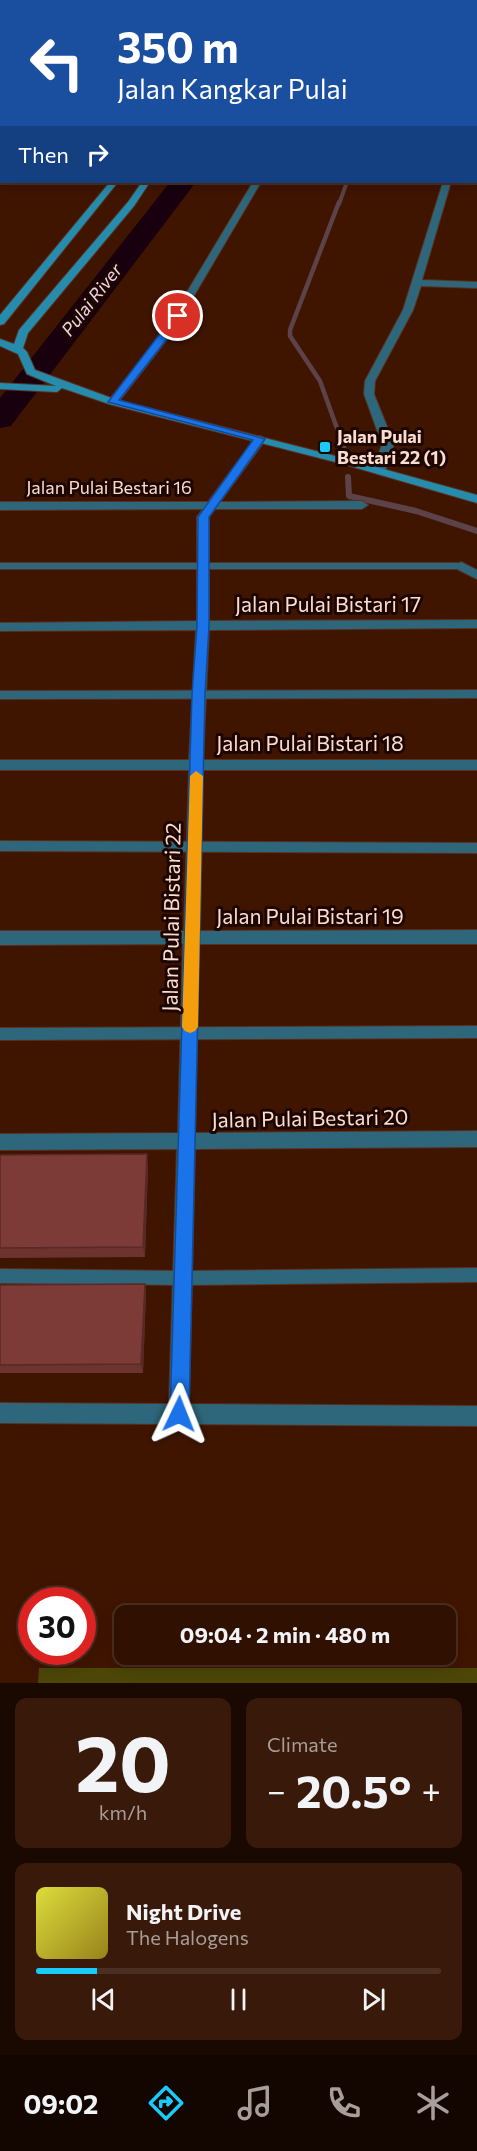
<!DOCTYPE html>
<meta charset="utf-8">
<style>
:root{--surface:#301000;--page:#38190a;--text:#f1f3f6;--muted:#a89d99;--line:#4b3022;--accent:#19cafc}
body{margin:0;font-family:Commissioner,sans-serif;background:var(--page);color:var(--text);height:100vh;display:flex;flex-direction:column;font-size:22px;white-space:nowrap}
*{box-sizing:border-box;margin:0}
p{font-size:20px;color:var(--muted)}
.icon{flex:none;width:33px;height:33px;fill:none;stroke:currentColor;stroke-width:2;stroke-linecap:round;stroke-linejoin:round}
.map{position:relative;height:1683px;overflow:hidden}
.details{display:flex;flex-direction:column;gap:15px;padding:15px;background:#1a0900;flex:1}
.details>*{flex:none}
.banner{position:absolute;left:0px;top:0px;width:477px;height:183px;box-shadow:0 3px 15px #0003,0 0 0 2px var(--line);background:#1a4fa0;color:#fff;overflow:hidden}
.speed{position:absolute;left:18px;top:1587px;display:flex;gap:12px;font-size:30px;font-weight:700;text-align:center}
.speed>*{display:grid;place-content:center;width:78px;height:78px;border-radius:50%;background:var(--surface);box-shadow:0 3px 15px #0003,0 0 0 2px var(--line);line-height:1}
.speed .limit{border:9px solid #d22;background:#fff;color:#111}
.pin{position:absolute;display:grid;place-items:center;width:51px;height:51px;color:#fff;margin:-26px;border:3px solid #fff;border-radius:50%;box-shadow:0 2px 6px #0007}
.me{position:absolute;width:66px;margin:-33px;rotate:2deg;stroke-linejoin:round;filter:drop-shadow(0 0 4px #0008)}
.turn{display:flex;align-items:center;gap:21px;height:126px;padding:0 18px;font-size:27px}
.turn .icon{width:78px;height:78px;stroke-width:2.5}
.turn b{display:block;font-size:42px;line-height:51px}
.then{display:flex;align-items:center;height:57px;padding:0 18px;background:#0003;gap:12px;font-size:22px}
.big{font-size:45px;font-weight:700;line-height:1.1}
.details .widget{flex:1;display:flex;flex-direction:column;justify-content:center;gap:9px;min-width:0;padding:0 21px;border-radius:12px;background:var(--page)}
.details .dial{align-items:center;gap:0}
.dial b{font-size:78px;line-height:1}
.song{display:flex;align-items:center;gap:18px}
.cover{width:72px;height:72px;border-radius:9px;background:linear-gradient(135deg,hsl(60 70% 55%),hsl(50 70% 35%))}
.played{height:6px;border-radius:3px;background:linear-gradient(90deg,var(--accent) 15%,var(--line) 15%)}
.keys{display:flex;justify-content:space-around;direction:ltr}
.heat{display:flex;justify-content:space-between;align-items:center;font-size:33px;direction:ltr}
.details .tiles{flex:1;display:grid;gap:15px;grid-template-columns:1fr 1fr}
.widget:last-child{grid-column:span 2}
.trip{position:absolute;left:114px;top:1605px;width:342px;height:60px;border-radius:12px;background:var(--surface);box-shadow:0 3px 15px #0003,0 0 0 2px var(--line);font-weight:700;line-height:60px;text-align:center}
.tab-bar{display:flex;height:96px;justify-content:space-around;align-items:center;background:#130600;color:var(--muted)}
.tab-bar .icon{width:42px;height:42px}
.tab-bar .on{color:var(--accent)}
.tab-bar b{font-size:27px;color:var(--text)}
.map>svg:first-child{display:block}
.green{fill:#4c4707}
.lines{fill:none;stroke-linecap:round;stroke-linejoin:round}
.stream-far2{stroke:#5c4249;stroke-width:4}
.stream-far1{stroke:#5c4249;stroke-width:4.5}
.stream{stroke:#5c4249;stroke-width:6}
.river{fill:#19000f;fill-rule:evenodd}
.service-casing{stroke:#5a311d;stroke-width:2}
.minor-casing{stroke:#5a311d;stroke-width:2}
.secondary-casing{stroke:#5a311d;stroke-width:2}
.service{fill:#2e677b;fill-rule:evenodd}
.minor{fill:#2e677b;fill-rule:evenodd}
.secondary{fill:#268cad;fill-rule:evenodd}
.wall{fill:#6c332f}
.shaded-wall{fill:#582926}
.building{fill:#7d3b37;stroke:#582926;stroke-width:1.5}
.route{fill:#1a73e8;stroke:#114b97;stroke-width:1.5}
.slow{fill:#f59e0b}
.poi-dot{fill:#19cafc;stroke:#1d0600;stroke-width:2}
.labels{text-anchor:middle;stroke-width:6;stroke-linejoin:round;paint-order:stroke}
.far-water-label{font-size:18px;font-style:italic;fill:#f0d4e3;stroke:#1d0600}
.far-poi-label{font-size:18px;font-weight:bold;fill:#fadcd0;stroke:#1d0600;text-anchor:start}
.far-street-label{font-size:18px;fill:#fadcd0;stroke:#1d0600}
.street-label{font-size:21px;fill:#fadcd0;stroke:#1d0600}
</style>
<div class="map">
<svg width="477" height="1683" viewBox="0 0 477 1683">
<rect width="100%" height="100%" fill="#401500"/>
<!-- green -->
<path class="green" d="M39 1668H477V1683H38Z"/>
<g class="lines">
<!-- stream-far2 -->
<path class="stream-far2" d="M339 204 347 182"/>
<!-- stream-far1 -->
<path class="stream-far1" d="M339 202 290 330V336L320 381 348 459"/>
<!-- stream -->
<path class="stream" d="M347 457 348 460
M348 477 349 496 416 511 477 531"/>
<!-- river -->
<path class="river" d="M170 182H196L11 426 0 428V398Z"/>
<defs>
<path id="service" d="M0 563H461L466 566 461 569H0Z
M477 690V698L0 699V691Z
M0 841 477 843V853L0 851Z
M477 1026V1038L0 1040V1028Z
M477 1268V1282L184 1285 0 1283V1269L184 1271Z"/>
<path id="minor" d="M307 0H315V2H307Z
M356 0H408L354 2Z
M476 6H477V10H476Z
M0 15H2V20H0Z
M0 35H2V40H0Z
M476 39H477V43H476Z
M476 109H477V113H476Z
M253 182H261L172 333 117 404H109V400L163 332Z
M443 182H451L422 280 477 282V288L421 286 413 310 375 381 374 394 394 444 385 471 379 474 373 471 382 444 364 394 365 381 403 310Z
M260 436 266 439 220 502 362 501 368 505 362 509H215L209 517V621L477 620V628L209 630 203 760H477V770H203L200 931 477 930V944H199L195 1133 477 1131V1147L195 1149 189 1404 477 1406V1426L0 1423V1403L169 1404 177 1149 0 1150V1134L178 1133 183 944 0 945V931H184L189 770H0V760H189L196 630 0 631V623L197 621V517L203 509 0 510V502H208L256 437Z
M461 562 477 570V579L457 569 455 566Z"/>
<path id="secondary" d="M226 0H234V2H226Z
M245 0H253L245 2Z
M267 0 279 2H268Z
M110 182H118L4 324 0 325V315Z
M142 182H150L134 206 28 333 23 348 27 352 35 370 117 400 351 460 477 495V503L343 464 109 404 62 388 57 392 0 389V383L56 386 27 374 18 354 0 346V339L14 344 19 330 128 202Z"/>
</defs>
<!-- service casing -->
<use href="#service" class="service-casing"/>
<!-- minor casing -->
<use href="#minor" class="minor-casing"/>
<!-- secondary casing -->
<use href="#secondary" class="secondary-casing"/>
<!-- service -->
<use href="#service" class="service"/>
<!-- minor -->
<use href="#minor" class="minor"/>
<!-- secondary -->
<use href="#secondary" class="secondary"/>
</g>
<!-- wall -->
<path class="wall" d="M28 0H90L92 2H30Z
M0 52H2V87H0Z
M0 1155 148 1165 145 1257 0 1258Z
M0 1285 146 1293 143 1373H0Z"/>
<!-- shaded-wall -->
<path class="shaded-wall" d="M147 1154 148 1165 145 1257 143 1247Z
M145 1284 146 1293 143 1373 141 1364Z"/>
<!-- building -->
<path class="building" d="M47 0H90L92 2H49Z
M0 52H2V72H0Z
M147 1154 143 1247 0 1248V1155Z
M145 1284 141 1364 0 1365V1285Z"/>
<!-- route -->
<path class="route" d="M178 313 183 316 170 335 119 400 265 439 209 517V626L205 694 189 1414 186 1421 179 1424 173 1421 170 1414 192 694 197 626 198 517 253 440 108 402 175 314Z"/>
<!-- slow -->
<path class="slow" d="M196 771 203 776 198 1027 195 1031 190 1033 185 1031 182 1027 190 776Z"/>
<!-- markers -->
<rect class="poi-dot" x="319" y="441" width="12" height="12" rx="3"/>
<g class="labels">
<!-- far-water labels -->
<g class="far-water-label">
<text transform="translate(92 300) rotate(-52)" y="6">Pulai River</text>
</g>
<!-- far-poi labels -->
<g class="far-poi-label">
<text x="337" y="443">Jalan Pulai<tspan x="337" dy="21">Bestari 22 (1)</tspan></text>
</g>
<!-- far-street labels -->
<g class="far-street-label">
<text x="109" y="494">Jalan Pulai Bestari 16</text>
</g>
<!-- street labels -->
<g class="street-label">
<text x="328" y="612">Jalan Pulai Bistari 17</text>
<text x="310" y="751">Jalan Pulai Bistari 18</text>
<text transform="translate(172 917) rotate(-89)" y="7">Jalan Pulai Bistari 22</text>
<text x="310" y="924">Jalan Pulai Bistari 19</text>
<text transform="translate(310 1119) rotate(-1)" y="7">Jalan Pulai Bestari 20</text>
</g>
</g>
</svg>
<div class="speed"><div class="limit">30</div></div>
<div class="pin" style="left:178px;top:316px;background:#d93025"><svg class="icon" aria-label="arrive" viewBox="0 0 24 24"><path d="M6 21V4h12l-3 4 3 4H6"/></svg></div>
<svg class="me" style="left:179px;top:1414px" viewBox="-20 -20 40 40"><path d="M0-17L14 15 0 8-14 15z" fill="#1a73e8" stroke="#fff" stroke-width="4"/></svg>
<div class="trip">09:04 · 2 min · 480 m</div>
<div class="banner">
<div class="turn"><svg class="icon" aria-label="left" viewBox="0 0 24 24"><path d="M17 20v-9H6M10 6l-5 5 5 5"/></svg><div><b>350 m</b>Jalan Kangkar Pulai</div></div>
<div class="then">Then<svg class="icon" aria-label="right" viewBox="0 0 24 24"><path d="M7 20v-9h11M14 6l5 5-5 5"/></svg></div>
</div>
</div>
<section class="details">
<div class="tiles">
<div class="widget dial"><b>20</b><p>km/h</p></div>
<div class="widget"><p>Climate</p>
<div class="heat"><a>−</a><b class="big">20.5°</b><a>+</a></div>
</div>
<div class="widget">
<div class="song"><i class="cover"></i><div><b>Night Drive</b><p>The Halogens</p></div></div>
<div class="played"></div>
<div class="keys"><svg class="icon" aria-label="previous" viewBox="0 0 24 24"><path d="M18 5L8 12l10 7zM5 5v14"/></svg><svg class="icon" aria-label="pause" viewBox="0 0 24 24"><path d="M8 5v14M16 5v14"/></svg><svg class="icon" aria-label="next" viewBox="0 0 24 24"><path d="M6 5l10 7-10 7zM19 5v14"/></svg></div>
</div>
</div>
</section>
<nav class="tab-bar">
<b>09:02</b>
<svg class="icon on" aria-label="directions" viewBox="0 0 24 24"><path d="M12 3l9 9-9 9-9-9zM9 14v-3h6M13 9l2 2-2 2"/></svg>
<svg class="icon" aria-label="music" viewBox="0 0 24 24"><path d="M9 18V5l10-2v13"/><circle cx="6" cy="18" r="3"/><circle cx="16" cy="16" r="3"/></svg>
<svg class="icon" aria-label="phone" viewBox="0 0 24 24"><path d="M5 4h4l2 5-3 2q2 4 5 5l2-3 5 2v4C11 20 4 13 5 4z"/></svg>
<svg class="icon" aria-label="climate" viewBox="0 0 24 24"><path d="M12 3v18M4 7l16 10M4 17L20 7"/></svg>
</nav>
